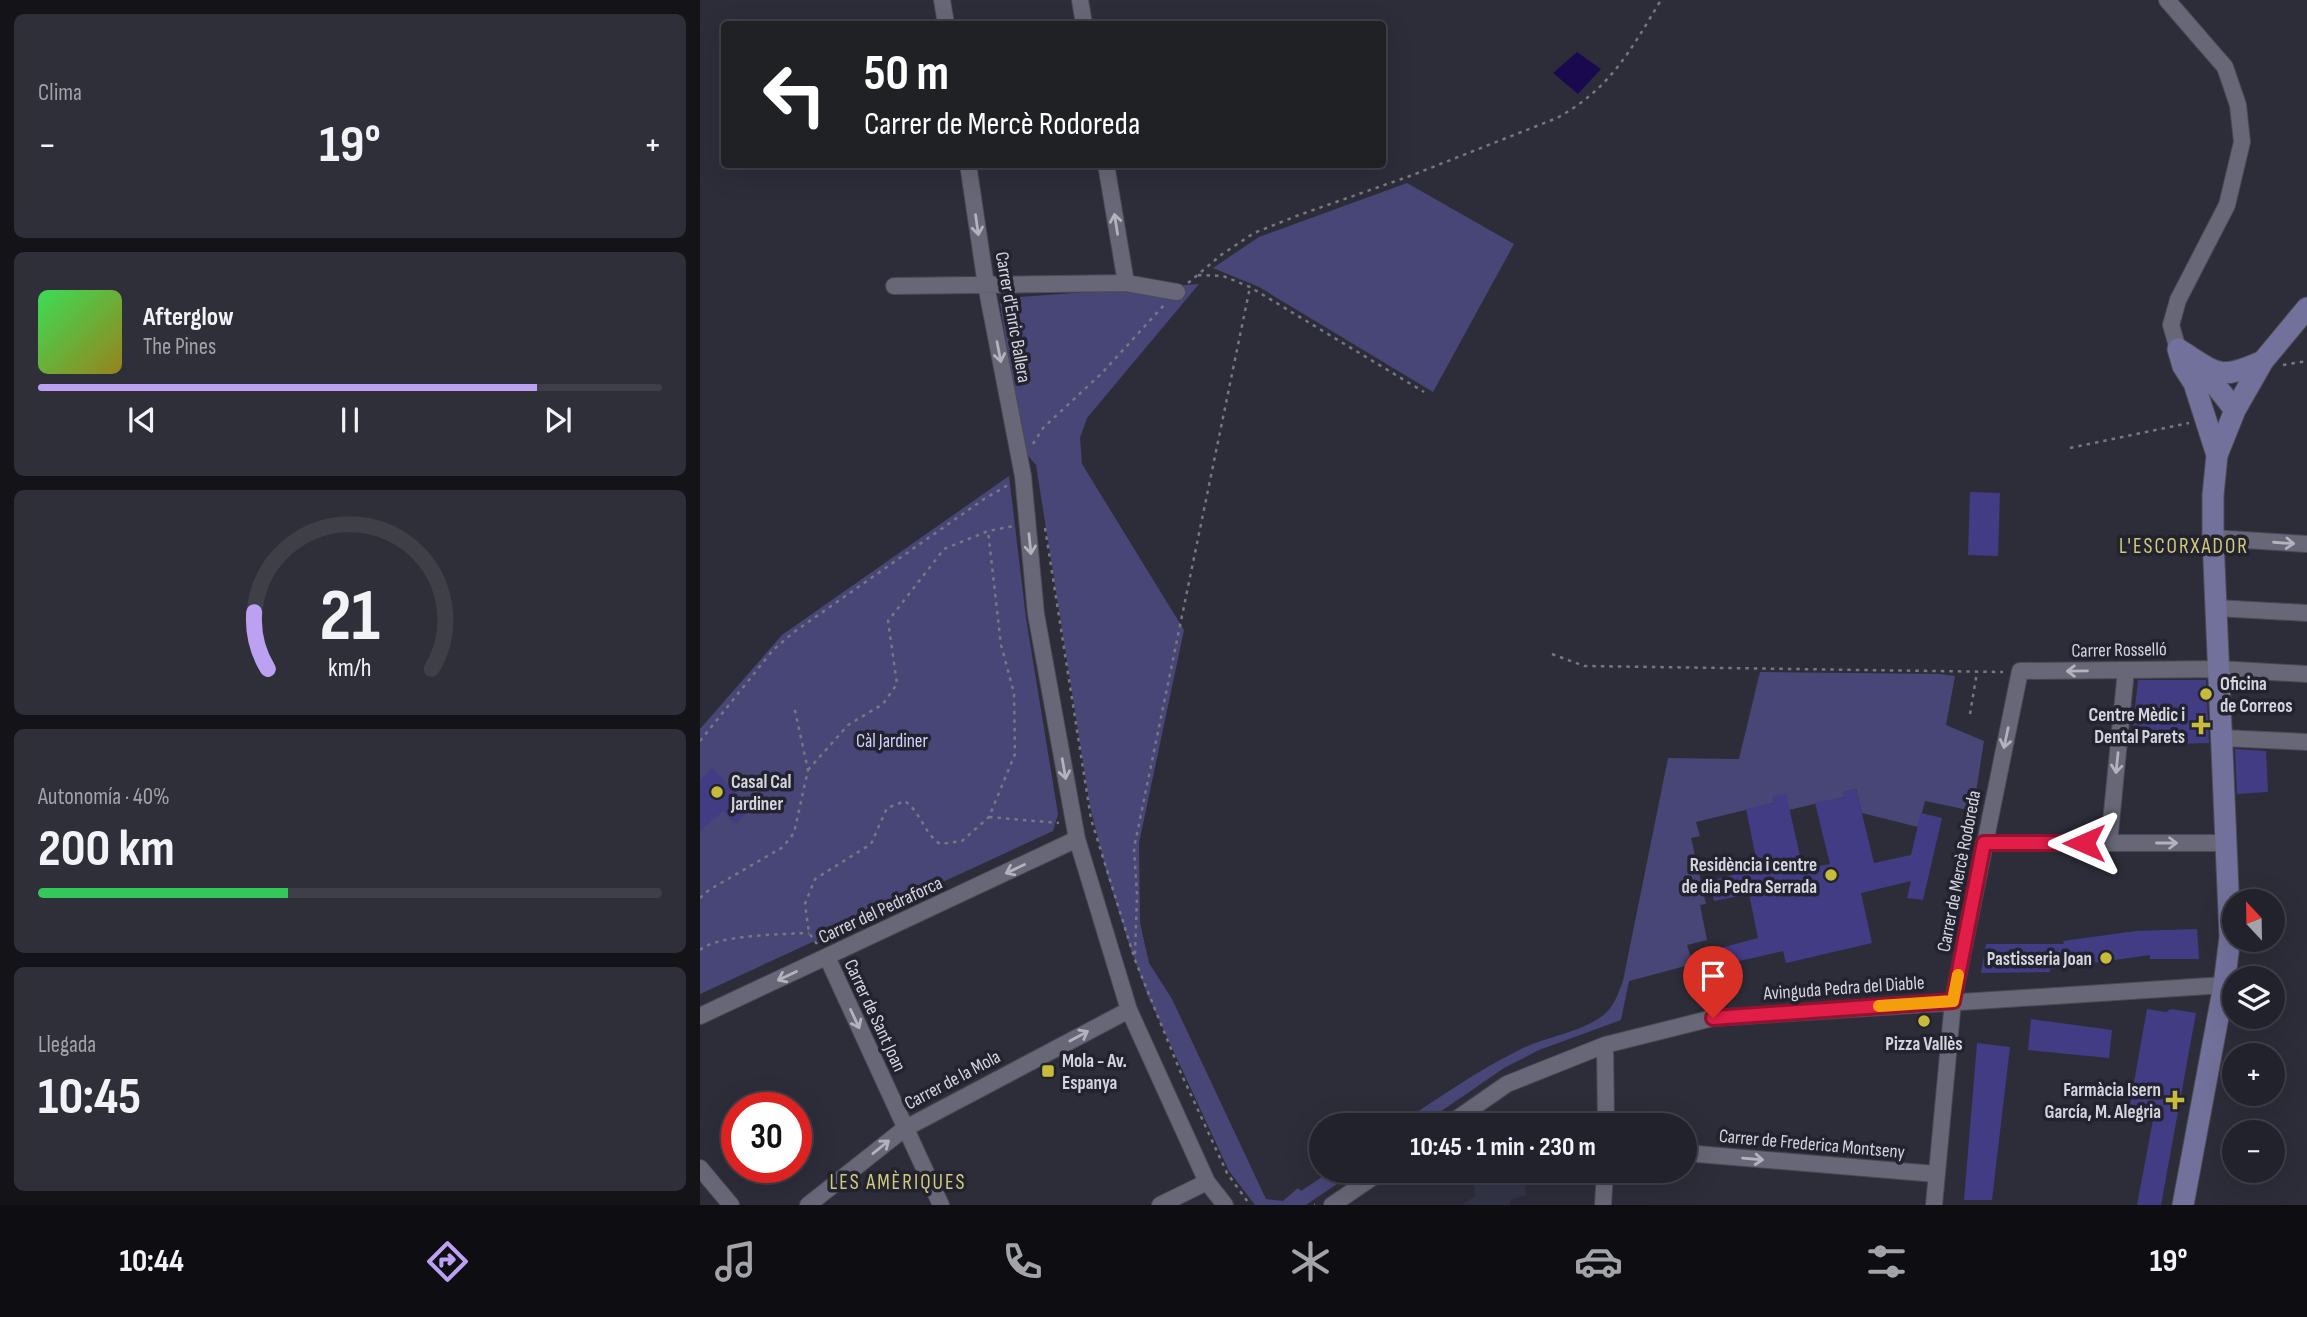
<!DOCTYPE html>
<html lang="es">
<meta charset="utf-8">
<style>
:root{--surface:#22222c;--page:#2e2f38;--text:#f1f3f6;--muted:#a2a4a9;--line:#3f3f48;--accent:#bca0f2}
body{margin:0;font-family:"Sofia Sans Condensed",sans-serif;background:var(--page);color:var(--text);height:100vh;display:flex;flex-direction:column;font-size:26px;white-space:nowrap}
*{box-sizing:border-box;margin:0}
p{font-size:23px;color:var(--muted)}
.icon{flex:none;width:38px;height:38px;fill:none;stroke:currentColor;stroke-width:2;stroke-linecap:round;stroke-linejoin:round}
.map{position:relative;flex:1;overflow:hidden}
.sheet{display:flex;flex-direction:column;gap:14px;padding:14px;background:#131318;width:700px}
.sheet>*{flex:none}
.top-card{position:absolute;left:21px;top:21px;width:665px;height:147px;border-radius:7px;box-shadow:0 7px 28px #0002,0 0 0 2px var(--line);background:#202124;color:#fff;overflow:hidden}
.needle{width:46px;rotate:338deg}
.controls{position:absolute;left:1522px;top:889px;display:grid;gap:14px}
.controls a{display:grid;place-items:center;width:63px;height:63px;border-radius:50%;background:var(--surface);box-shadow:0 7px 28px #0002,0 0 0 2px var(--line);font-size:35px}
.speed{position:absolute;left:21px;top:1092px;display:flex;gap:14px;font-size:35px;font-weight:700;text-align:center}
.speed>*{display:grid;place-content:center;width:91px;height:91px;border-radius:50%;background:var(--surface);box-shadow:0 7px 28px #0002,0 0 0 2px var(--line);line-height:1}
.speed .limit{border:10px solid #d22;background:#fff;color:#111}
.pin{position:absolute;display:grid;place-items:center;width:60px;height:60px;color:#fff;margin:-72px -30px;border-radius:50% 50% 50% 0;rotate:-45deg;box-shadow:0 0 7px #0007}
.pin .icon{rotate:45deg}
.me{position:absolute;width:77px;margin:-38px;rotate:270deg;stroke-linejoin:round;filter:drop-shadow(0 0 5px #0008)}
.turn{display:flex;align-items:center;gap:24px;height:147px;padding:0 28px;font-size:32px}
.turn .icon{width:91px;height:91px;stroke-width:2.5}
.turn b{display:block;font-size:49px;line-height:60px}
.big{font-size:52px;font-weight:700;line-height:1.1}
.sheet .widget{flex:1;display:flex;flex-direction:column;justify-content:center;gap:10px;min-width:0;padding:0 24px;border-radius:10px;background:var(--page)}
.sheet .dial{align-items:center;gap:0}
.dial svg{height:182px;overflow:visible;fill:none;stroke:var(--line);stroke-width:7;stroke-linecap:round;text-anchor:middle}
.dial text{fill:var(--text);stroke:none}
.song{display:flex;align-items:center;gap:21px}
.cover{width:84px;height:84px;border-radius:10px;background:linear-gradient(135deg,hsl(130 70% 55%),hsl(50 70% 35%))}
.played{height:7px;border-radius:4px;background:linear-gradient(90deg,var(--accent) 80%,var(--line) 80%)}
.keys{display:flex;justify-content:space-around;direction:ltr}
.heat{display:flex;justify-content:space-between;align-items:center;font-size:38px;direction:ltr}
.charge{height:10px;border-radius:5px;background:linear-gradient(90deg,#34c759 40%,var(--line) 0)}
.trip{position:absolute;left:609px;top:1113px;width:388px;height:70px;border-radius:35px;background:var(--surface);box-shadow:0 7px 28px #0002,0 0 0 2px var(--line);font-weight:700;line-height:70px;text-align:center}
.tabs{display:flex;height:112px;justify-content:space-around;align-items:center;background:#0e0e12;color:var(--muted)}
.tabs .icon{width:49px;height:49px}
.tabs .active{color:var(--accent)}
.tabs b{font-size:32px;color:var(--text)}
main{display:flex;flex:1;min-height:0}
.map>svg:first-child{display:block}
.built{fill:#333447}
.green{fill:#474677}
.water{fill:#1a094f}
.building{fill:#423c84}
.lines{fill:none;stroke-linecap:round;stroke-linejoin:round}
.street-casing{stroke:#4a4a56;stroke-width:18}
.secondary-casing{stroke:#4a4a56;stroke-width:23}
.path{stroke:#777782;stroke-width:2.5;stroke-dasharray:3.5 5;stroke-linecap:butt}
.street{stroke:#676777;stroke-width:16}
.secondary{stroke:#72719b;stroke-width:21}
.oneway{stroke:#b3b3be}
.route-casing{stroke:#92132f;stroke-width:18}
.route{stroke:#e11d48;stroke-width:12}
.slow{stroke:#f59e0b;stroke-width:12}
.poi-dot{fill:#c8bb3b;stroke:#232330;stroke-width:2.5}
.labels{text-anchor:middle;stroke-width:7;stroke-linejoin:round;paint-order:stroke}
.street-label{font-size:19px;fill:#d3d4dd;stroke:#232330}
.poi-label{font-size:19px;font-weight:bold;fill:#d3d4dd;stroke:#232330;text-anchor:end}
.park-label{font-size:19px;fill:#d2d4fe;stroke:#232330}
.neighbourhood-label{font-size:21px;letter-spacing:2px;fill:#d2cb7c;stroke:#232330}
</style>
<main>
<section class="sheet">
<div class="widget"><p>Clima</p>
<div class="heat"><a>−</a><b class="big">19°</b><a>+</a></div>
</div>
<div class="widget">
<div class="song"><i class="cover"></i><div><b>Afterglow</b><p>The Pines</p></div></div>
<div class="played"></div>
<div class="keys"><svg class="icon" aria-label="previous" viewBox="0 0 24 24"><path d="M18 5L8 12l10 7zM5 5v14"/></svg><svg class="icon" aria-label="pause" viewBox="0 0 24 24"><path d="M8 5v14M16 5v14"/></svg><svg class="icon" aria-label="next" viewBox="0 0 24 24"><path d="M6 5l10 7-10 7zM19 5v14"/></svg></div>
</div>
<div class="widget dial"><svg viewBox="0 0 100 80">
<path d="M14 69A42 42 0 1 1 86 69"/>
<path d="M14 69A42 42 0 0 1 8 44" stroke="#bca0f2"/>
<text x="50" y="56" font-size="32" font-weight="700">21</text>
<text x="50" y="72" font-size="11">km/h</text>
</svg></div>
<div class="widget"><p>Autonomía · 40%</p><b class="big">200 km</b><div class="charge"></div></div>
<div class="widget"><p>Llegada</p><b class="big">10:45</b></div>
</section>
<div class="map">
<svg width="1607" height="1205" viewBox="0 0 1607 1205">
<rect width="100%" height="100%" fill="#2d2d3a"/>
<!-- built -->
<path class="built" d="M771 1171H822L826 1195 810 1200V1205H763L776 1195Z"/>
<!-- green -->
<path class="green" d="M707 183 814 244 733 392 559 287 513 268 559 237Z
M499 284 387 418 380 438 382 464 484 630 439 843 440 923 449 963 472 999 566 1199 583 1201 598 1188 601 1191 631 1171H656L606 1205H555L529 1171 448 996 429 944 407 874 390 806 336 465 323 450 300 303 305 298Z
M309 476 326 618 358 814 353 831 0 994V729L82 635Z
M1060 672 1240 674 1255 676 1246 725 1284 741 1273 811 1225 801 1218 827 1162 813 1156 789 1144 792V797L1089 810 1073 796 1074 803 996 822 1000 836 991 838 1006 904 1000 905 1007 940 987 945 993 964 929 981 921 1020 839 1050 804 1068 721 1125H698C738 1098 777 1071 821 1049 846 1037 878 1033 901 1017 914 1008 918 994 923 981L968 758 1039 759Z"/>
<!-- water -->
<path class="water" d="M877 52 901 69 878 94 853 73Z"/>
<!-- building -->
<path class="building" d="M1270 492 1300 493 1298 556 1268 555Z
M1438 680H1506L1509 743 1431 745Z
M1535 749 1566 751 1568 792 1537 794Z
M12 768 51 809 35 824 23 811 0 831V780Z
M1156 789 1174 863 1211 855 1221 813 1242 818 1223 900 1207 898 1211 881 1161 893 1172 943 1086 963 1083 951 1013 967 1009 951 1058 938 1049 894 1014 901 1010 881 1058 868 1046 809 1074 803 1073 796 1086 794 1103 869 1130 864 1115 803 1144 797 1143 792Z
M1497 929 1499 959H1450V955L1350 969V972L1281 973 1286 944H1364L1363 941 1436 931Z
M1447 1009 1466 1012 1471 1009 1496 1013 1461 1205H1437L1453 1120 1428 1116Z
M1331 1019 1412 1030 1409 1058 1328 1050Z
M1277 1043 1310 1047 1292 1200H1264Z"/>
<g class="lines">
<defs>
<path id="street" d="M242 0 246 24
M380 0 384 24
M1467 0 1525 67 1538 105 1542 142 1527 205 1478 300 1471 325 1478 349
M268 164 286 285 323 476 336 614 377 839 429 1010 507 1182 525 1205
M406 164 426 283
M194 286 426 283 477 292
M1513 538 1607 544
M1517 608 1607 613
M1522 738 1607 742
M1284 843H1526
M1409 843 1426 670
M127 957 241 1205
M0 1016 377 839
M905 1045 906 1125
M748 1125 807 1084 905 1045 1013 1018 1524 985
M985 1153 1236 1174
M0 1168 31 1205
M108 1205 204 1129 429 1010
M460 1205 507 1182
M632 1205 682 1171
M903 1205 905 1171
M1234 1205 1253 1001 1320 671 1518 669 1607 674"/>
<path id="secondary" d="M1478 349 1483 366 1494 383 1517 455
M1478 349C1518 374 1518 381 1563 361
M1501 367 1535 410
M1483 1205 1524 985 1530 937 1513 538V495L1517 455 1535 410 1563 361 1607 308"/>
</defs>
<!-- street casing -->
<use href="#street" class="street-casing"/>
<!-- secondary casing -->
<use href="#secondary" class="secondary-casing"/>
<!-- path -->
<path class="path" d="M498 275 523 276 550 287 724 392
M488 283 521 255 554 233 599 215 710 176 857 118C911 88 930 51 961 0
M1583 365 1607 361
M333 444 343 428 402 373 465 304
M1370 448 1489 423
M345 528 391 819 435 960 480 1071 527 1173 550 1205
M852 654 884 666 1303 672
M1270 714 1277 672
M0 741 73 650 94 632 284 499 308 485
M108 770 148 725 183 704 197 684 188 621 244 549 288 531 314 526
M289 817 359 823
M0 898 9 890 83 847 94 833 108 770 94 706
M117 944 109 933 105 904 115 879 171 844 187 808 205 801C222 814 223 832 240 844L262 841 289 817 315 754 314 693 301 645 288 531
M0 950C16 935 85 934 109 933
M435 954 437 895 434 848 550 287
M614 1205H615"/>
<!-- street -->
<use href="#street" class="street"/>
<!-- secondary -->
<use href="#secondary" class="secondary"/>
</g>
<!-- one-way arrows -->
<defs><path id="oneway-shaft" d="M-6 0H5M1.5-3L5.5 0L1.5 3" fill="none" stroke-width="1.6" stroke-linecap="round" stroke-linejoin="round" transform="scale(1.75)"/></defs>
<g class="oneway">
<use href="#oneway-shaft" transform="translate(416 224) rotate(-99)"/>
<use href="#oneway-shaft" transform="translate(277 225) rotate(82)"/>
<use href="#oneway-shaft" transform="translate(299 352) rotate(79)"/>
<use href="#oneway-shaft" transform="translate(1584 543) rotate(4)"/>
<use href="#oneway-shaft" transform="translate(330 544) rotate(84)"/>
<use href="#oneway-shaft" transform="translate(1377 671) rotate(179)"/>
<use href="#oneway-shaft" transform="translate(1306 738) rotate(102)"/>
<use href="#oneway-shaft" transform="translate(1417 763) rotate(96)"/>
<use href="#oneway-shaft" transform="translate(364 769) rotate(80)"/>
<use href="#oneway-shaft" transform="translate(1467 843)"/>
<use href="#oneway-shaft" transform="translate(315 869) rotate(155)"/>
<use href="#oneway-shaft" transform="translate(87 976) rotate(155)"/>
<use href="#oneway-shaft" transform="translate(155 1019) rotate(65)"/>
<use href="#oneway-shaft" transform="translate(379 1036) rotate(-28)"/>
<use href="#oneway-shaft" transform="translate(181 1147) rotate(-39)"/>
<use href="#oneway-shaft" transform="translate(1053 1159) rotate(5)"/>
</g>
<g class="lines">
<defs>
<path id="route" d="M1013 1018 1253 1001 1284 843H1384"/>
</defs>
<!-- route casing -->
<use href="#route" class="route-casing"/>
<!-- route -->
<use href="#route" class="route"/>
<!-- slow -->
<path class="slow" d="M1179 1006 1253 1001 1258 975"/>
</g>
<!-- markers -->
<g class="poi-dot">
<circle cx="1506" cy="694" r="7"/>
<path d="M1497.5 714.5h7v7h7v7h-7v7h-7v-7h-7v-7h7z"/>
<circle cx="17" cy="792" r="7"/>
<circle cx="1131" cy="875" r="7"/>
<circle cx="1406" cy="958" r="7"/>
<circle cx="1224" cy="1021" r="7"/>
<rect x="341" y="1064" width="14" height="14" rx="3.5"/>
<path d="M1471.5 1089.5h7v7h7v7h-7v7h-7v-7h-7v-7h7z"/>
</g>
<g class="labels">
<!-- street labels -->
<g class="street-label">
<text transform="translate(314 317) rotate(80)" y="7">Carrer d'Enric Ballera</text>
<text transform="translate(1419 649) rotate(-1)" y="7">Carrer Rosselló</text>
<text transform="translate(1258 871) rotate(-79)" y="7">Carrer de Mercè Rodoreda</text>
<text transform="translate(180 909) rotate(-25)" y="7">Carrer del Pedraforca</text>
<text transform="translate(1144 987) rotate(-4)" y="7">Avinguda Pedra del Diable</text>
<text transform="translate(176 1015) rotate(65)" y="7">Carrer de Sant Joan</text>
<text transform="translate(252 1079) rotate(-28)" y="7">Carrer de la Mola</text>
<text transform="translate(1112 1143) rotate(5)" y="7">Carrer de Frederica Montseny</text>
</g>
<!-- poi labels -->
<g class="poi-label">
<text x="1520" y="690" text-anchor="start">Oficina<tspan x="1520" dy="22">de Correos</tspan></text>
<text x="1485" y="721">Centre Mèdic i<tspan x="1485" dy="22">Dental Parets</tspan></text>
<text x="31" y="788" text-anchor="start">Casal Cal<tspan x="31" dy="22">Jardiner</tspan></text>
<text x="1117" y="871">Residència i centre<tspan x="1117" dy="22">de dia Pedra Serrada</tspan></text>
<text x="1392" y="965">Pastisseria Joan</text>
<text x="1224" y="1050" text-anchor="middle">Pizza Vallès</text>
<text x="362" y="1067" text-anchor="start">Mola - Av.<tspan x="362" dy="22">Espanya</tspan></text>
<text x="1461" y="1096">Farmàcia Isern<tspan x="1461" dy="22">García, M. Alegria</tspan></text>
</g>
<!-- park labels -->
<g class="park-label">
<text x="192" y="747">Càl Jardiner</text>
</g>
<!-- neighbourhood labels -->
<g class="neighbourhood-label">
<text x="1484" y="553">L'ESCORXADOR</text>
<text x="198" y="1189">LES AMÈRIQUES</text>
</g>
</g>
</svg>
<div class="controls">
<a><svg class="needle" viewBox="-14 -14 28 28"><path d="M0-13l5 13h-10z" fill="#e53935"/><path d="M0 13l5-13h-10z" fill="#a2a4a9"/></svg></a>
<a><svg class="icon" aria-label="layers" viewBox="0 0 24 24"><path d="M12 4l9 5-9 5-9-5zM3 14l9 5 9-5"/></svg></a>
<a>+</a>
<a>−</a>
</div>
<div class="speed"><div class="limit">30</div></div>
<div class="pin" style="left:1013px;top:1018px;background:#d93025"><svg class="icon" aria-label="arrive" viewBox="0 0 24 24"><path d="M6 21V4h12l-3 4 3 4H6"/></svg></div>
<svg class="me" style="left:1384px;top:843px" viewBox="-20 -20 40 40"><path d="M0-17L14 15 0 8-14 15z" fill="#e11d48" stroke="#fff" stroke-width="4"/></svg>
<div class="trip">10:45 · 1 min · 230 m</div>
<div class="top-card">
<div class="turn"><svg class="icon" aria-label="left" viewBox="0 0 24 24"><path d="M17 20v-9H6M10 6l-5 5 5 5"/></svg><div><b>50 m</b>Carrer de Mercè Rodoreda</div></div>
</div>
</div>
</main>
<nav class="tabs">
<b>10:44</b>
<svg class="icon active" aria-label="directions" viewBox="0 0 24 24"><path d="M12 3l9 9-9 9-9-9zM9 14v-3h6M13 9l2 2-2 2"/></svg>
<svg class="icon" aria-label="music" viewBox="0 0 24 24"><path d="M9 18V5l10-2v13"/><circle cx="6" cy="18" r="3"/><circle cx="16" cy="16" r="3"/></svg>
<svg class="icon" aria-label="phone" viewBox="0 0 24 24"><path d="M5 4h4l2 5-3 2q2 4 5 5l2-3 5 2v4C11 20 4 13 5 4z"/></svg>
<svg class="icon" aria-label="climate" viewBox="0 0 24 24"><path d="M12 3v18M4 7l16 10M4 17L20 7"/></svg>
<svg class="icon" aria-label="car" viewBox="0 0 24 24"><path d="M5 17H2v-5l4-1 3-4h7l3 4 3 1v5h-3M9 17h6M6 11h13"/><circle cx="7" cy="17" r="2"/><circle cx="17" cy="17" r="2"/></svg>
<svg class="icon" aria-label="filters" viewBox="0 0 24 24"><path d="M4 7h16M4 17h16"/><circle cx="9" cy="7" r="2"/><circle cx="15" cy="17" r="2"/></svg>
<b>19°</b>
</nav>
